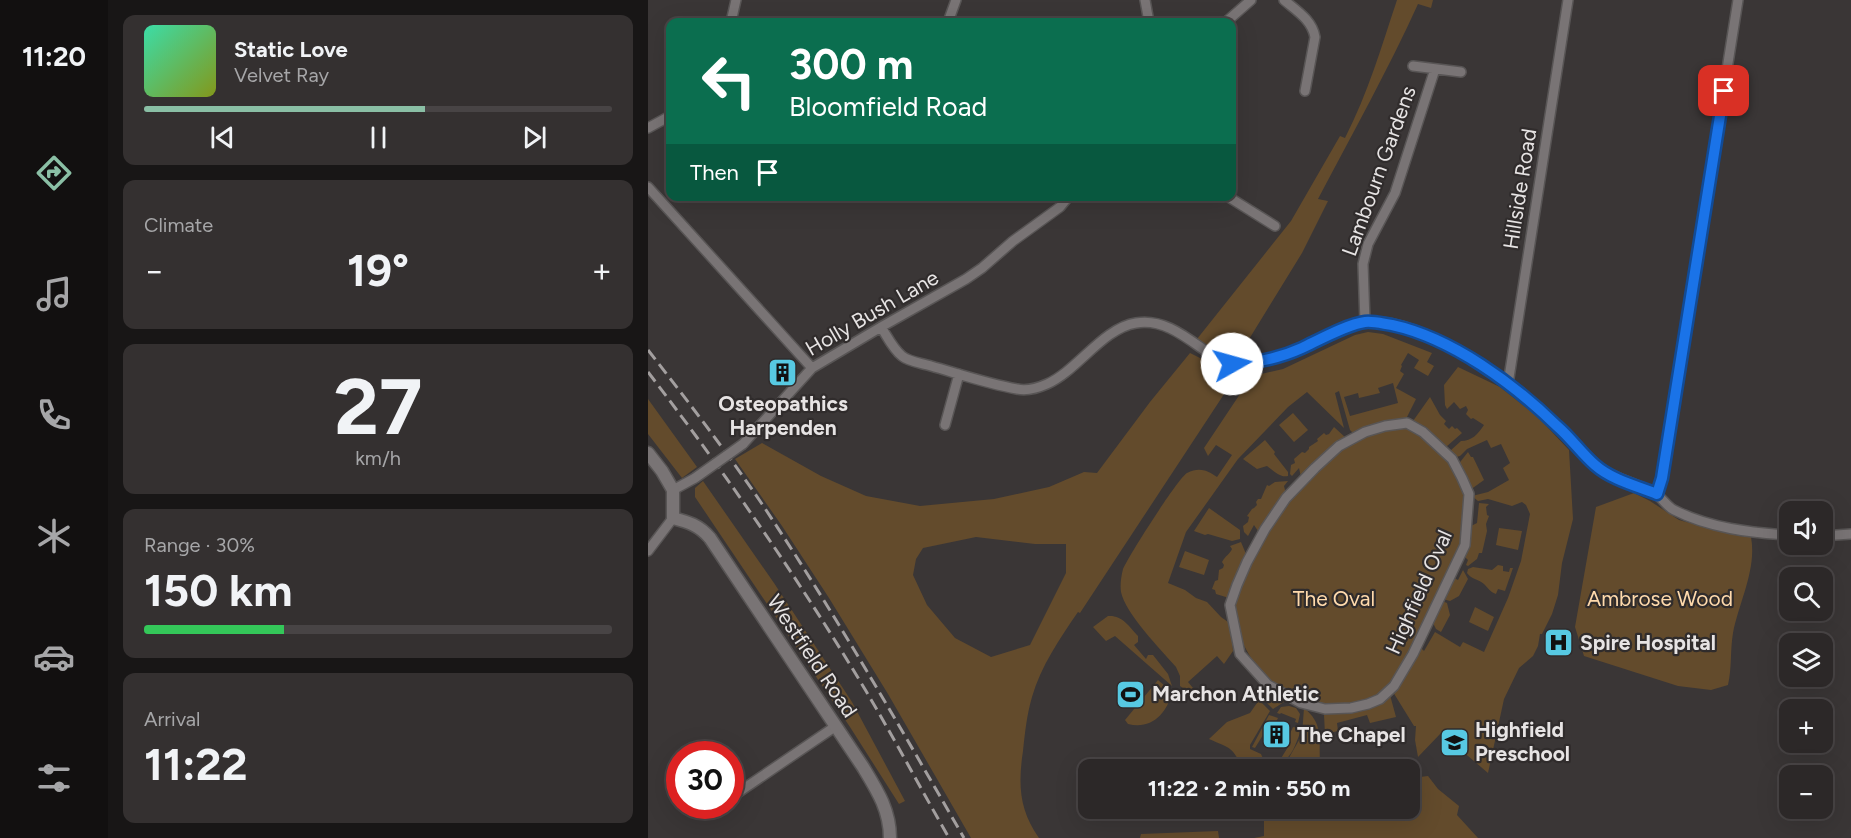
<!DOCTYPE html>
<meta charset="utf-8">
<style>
:root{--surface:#2c2828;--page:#343030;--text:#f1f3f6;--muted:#a6a6a8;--line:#484445;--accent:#8abfa5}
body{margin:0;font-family:Figtree,sans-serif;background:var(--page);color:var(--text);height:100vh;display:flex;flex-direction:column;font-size:22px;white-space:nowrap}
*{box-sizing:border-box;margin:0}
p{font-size:20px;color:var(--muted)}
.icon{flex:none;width:33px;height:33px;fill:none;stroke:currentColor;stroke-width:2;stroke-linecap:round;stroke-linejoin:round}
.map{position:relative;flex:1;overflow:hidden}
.sheet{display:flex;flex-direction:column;gap:15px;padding:15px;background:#181616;width:540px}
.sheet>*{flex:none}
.top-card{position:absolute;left:18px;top:18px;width:570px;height:183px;border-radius:12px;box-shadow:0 6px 24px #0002,0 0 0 2px var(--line);background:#0b6e4f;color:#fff;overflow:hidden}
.fabs{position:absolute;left:1131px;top:501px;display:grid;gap:12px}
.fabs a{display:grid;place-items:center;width:54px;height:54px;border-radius:12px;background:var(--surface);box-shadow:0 6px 24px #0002,0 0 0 2px var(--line);font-size:30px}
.speed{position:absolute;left:18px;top:741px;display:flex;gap:12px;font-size:30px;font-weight:700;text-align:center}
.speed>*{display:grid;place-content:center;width:78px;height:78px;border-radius:50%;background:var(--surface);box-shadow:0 6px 24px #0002,0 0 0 2px var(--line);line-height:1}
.speed .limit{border:9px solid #d22;background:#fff;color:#111}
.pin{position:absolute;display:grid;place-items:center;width:51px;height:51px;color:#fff;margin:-26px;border-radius:12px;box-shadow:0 3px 9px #0006}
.me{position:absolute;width:66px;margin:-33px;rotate:83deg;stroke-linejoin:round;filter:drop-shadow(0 0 4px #0008)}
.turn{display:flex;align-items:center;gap:21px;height:126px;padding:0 24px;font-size:27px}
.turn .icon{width:78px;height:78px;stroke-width:2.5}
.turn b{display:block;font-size:42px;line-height:51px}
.then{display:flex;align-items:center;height:57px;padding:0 24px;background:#0003;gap:12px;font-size:22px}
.big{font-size:45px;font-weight:700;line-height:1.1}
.sheet .widget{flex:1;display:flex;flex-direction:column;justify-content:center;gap:9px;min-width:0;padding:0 21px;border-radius:12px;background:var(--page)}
.sheet .dial{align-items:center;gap:0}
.dial b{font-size:78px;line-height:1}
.song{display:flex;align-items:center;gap:18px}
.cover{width:72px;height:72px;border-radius:9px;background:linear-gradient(135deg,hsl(160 70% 55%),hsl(70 70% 35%))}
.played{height:6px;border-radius:3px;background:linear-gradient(90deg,var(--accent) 60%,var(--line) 60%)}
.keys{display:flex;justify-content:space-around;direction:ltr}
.heat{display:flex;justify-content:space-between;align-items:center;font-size:33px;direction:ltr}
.charge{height:9px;border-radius:4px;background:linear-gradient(90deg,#34c759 30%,var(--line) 0)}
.trip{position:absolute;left:430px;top:759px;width:342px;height:60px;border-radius:12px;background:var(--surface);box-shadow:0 6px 24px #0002,0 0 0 2px var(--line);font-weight:700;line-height:60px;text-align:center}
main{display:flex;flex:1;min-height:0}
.tab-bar{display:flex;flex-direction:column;width:108px;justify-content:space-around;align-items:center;background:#121010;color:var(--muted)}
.tab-bar .icon{width:42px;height:42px}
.tab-bar .selected{color:var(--accent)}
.tab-bar b{font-size:27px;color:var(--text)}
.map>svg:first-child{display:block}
.green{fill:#634b2c;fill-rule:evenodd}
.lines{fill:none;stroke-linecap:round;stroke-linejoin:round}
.street-casing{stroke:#585555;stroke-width:12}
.secondary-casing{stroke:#585555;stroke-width:15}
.street{stroke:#797475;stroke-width:9}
.secondary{stroke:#797475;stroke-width:12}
.rail{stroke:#a39f9f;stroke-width:3;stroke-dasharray:12 6;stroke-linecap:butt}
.street-bridge-casing{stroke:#585555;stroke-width:12;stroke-linecap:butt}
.street-bridge{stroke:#797475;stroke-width:9}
.route-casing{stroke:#114b97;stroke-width:15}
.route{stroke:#1a73e8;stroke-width:10}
.labels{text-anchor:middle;stroke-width:4.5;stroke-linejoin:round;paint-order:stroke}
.street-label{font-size:21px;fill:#e7e4e4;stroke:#302c2c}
.poi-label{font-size:21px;font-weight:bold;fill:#e7e4e4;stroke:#302c2c;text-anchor:start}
.park-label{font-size:21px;fill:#ffdaac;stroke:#302c2c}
</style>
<main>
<nav class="tab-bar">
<b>11:20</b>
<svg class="icon selected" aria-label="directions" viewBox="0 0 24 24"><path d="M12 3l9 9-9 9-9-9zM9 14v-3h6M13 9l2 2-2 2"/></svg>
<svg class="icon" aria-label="music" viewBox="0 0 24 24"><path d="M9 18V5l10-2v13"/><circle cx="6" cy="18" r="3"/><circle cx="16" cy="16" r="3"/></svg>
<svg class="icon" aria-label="phone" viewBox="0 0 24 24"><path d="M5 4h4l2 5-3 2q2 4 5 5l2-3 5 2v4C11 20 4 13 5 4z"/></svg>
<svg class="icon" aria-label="climate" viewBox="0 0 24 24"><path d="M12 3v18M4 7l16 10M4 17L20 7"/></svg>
<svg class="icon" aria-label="car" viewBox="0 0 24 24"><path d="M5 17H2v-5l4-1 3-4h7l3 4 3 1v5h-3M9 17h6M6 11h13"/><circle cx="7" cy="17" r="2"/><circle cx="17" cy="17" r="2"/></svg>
<svg class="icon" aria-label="filters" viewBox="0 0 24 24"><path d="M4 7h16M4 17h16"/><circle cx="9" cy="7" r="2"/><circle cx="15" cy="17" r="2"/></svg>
</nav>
<section class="sheet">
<div class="widget">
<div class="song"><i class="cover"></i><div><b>Static Love</b><p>Velvet Ray</p></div></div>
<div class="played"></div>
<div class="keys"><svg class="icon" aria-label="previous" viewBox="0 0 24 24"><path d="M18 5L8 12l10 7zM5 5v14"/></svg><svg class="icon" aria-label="pause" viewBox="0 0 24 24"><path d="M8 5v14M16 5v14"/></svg><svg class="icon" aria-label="next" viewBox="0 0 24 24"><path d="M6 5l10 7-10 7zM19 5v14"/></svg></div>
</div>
<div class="widget"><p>Climate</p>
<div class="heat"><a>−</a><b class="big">19°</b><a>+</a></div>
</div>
<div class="widget dial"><b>27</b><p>km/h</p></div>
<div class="widget"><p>Range · 30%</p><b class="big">150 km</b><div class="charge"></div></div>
<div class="widget"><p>Arrival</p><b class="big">11:22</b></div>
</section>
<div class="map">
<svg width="1203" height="838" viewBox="0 0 1203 838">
<rect width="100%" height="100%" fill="#3a3636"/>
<!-- green -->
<path class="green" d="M749 0H785L783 8 770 4C740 70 704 134 670 199L680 201 654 253 587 362 549 339 643 221 692 136 697 138C720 93 733 48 749 0Z
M720 332 735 334 784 353 779 362 786 366 780 376 766 368 771 360 760 353 753 365 754 366 752 371 756 374 748 388 768 399 758 419 706 434 702 430 691 391 687 393 696 428 659 392 640 407 590 459 538 532 520 583 537 590 548 598 559 602 573 617 580 622 583 628 585 651 576 664 569 656 540 682 545 688 539 691 532 686V676L528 667C513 650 477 613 473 592 472 585 473 577 475 569 480 557 530 478 539 473 551 467 559 470 569 477L584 455 568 445 560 456 556 448 598 385 600 377 635 369 707 335ZM745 383 750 403 702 416 696 397 710 393 711 398 732 393 730 388Z
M542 353 588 376 432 613 430 612C412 638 393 666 384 697 379 714 377 732 375 751 370 784 371 810 391 838H323L240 694 181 598 134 526 87 459 114 443 173 476 218 496 272 506 346 499 401 487 436 472 449 473 502 402ZM328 537 387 544H418V573L382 645 343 657 307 638 279 605 265 575 268 559 275 548Z
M810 367 852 387 889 416 921 450 925 519 914 563 910 595 904 614 894 634H892L890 646 885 656 871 668 856 699 840 773 793 733 770 757 767 740 768 726H766L745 692 772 647 776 651 787 632 812 647 815 642 836 652 860 598 873 561 882 514 878 505 874 502 864 506 840 499 830 501 824 496 840 492 861 480 855 468 862 463 853 444 843 448 839 440 819 449 812 456 808 457 802 451 813 441C824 441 830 434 836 425L825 418 823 419 818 414 820 410 818 406 812 409 806 402 799 409 797 405 796 385Z
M782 397 792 415 798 421 796 424 801 429 804 426 807 429 809 428 814 433 798 447 778 427 765 421Z
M0 399 49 467 34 478 0 434Z
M645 413 660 430 646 442 631 425Z
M686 427 698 438 653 477 651 468 644 476 642 474 643 465 647 463 646 459 654 452 657 453 661 449V447L670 441 669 439 676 433 678 435 681 434Z
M756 427C769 433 778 440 789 450 800 459 815 480 817 495 822 541 795 587 774 626 763 647 750 681 731 695 697 720 632 698 609 667 596 648 585 627 587 604 588 591 595 578 601 566 625 513 676 448 733 429 740 427 748 427 756 427Z
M617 440 627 452 626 454 640 472V476C632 478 626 471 619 466L609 469 595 459Z
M820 452 823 457H825L836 480 822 490 809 466Z
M55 481 126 583 204 702 257 801 251 804 202 727 47 497V488Z
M640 481 636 486 638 494 625 508 610 531 606 525 600 536 596 532 595 526 600 522 601 517 599 516 604 509 606 508 609 505 608 502 610 499H613L619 485 621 486 627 482Z
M986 493 1002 501 1031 520 1091 536 1103 537C1109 569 1091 602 1085 633 1082 651 1084 668 1080 685L1063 690 1030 686 936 656 927 627 948 507Z
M831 503 841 504 838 507 839 515 841 516 838 524 839 531 834 553H831L829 559 820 566 818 565 820 560 815 555 823 526 829 523Z
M561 508 592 530V539L584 541 560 534 557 535 546 531Z
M851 528 874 531 870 550 848 545Z
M593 542 598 554 581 598 568 594 567 590 564 589 567 581 570 580 571 570 575 568 576 565 574 562C577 556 582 554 584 549L582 546Z
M537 551 561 560 556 575 531 567Z
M850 565 855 566V571L861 572 862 568H865L857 591 850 589 848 594C841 591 841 589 836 584 831 579 824 580 819 573L820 569 825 567 844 570Z
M815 570 820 579 811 596 802 601 795 599 806 578 810 580Z
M794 601 799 603 802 615 793 632 788 629 784 621Z
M827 607 846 617 840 631 821 622Z
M460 616C474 615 481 626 490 636V642L486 645 498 659 500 655H505L520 674 524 686 467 636 458 641 445 627Z
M510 680 524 692C519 714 503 730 480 724L477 720Z
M621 691 639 700 625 709 614 698Z
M742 695 748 717 722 723 719 715 689 723 690 731 677 734 676 715 679 713 713 710Z
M611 700 622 711 602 745V749L613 754 616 761 620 763H638L654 735 656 708C675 723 671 738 672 761L663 764 664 769H595C584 746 583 749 561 739L579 722 602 713Z
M641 706 648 708 652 714 650 723 647 722 648 719 633 713 632 714 629 713 633 707Z
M621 715 630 718 623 732 618 730 607 748 604 747Z
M645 727 651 728 652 733C648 743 644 757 634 762L632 760 643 742 639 740Z
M780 776 790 789 811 806 809 815 830 838H606L616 836V813L614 809H674L676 813 700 809 762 808V797L774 795 772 777Z
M570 831 571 838H492L493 834Z"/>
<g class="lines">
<defs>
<path id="street" d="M497 0 501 22
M636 0C649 11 664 20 667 37L657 91
M83 22 88 0
M300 22 308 0
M578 22 603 0
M765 66 813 72
M0 128 22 116
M0 187 164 368
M579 196 627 226
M717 322 715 264 720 244 747 193 787 69
M233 327C239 336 245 349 254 356 261 362 274 363 283 366 311 374 340 384 369 389 379 391 390 388 399 384 429 371 455 328 488 323 517 318 540 339 562 354 570 359 576 364 585 364 624 366 658 343 693 330 701 328 710 323 718 322 778 317 869 387 910 426 923 439 935 456 950 467 967 479 988 483 1006 493 1014 497 1018 506 1026 510 1061 528 1103 533 1142 535
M860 384 920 0
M759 423 775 432 789 445 804 459 814 478 821 494 817 545 765 654 746 686 732 699 720 704 703 708 677 709 653 703 620 685 592 654 582 605 589 585 599 562 617 529 638 498 667 468 691 446 717 432 737 426Z
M297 425 311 374
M95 444 164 368 233 327 318 279 334 268 365 241 412 207 421 196
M25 490 47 478
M1009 494 1014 478 1090 0
M1174 536 1203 534
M0 551 25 518
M82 798 188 726
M69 807 71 806"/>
<path id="secondary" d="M0 453 14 471 25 490V518C40 522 51 525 62 538L215 767C229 790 242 810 242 838"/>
</defs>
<!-- street casing -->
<use href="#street" class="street-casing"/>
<!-- secondary casing -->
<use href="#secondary" class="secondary-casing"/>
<!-- street -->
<use href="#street" class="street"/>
<!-- secondary -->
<use href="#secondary" class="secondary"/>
<!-- rail -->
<path class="rail" d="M0 350C39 400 78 451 114 504 186 612 251 725 316 838
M0 372C78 474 152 581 218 691 247 740 273 789 301 838"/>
<defs>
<path id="street-bridge" d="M47 478 95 444"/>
</defs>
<!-- street-bridge casing -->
<use href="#street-bridge" class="street-bridge-casing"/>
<!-- street-bridge -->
<use href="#street-bridge" class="street-bridge"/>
</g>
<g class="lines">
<defs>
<path id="route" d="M584 364C608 363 632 358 654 348 671 340 700 324 717 322 726 321 736 324 744 325 804 338 866 384 909 426 923 438 934 454 947 465 964 480 989 486 1009 494L1014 478 1076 91"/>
</defs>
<!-- route casing -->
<use href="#route" class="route-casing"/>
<!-- route -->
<use href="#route" class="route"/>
</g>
<!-- icons -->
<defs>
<symbol id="building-square" viewBox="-11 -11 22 22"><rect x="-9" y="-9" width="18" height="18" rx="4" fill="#57c9e2" stroke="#302c2c"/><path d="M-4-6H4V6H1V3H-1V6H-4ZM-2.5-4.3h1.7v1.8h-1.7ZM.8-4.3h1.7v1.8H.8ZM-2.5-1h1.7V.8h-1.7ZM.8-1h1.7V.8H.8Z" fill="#111"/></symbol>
<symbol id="hospital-square" viewBox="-11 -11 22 22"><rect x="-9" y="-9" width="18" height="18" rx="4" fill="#57c9e2" stroke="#302c2c"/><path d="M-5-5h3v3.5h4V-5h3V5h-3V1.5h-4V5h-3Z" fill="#111"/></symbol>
<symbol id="stadium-square" viewBox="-11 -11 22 22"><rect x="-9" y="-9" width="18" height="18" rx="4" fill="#57c9e2" stroke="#302c2c"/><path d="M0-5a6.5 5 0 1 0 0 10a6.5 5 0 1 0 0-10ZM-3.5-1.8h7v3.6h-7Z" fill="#111"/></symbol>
<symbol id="school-square" viewBox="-11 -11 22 22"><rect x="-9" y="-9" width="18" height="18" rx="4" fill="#57c9e2" stroke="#302c2c"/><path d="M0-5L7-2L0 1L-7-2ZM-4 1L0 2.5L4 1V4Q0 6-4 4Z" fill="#111"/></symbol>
</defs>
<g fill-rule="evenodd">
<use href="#building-square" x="118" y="356" width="33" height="33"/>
<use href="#hospital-square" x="894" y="626" width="33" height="33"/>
<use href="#stadium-square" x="466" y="678" width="33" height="33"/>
<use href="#building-square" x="612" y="718" width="33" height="33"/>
<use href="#school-square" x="790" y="726" width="33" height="33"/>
</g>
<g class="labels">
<!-- street labels -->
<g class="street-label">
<text transform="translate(731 171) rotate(-70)" y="7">Lambourn Gardens</text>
<text transform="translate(872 189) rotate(-81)" y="7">Hillside Road</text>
<text transform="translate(224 313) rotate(-30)" y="7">Holly Bush Lane</text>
<text transform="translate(771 592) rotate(-66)" y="7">Highfield Oval</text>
<text transform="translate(164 656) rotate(56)" y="7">Westfield Road</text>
</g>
<!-- poi labels -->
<g class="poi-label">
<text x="135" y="411" text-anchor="middle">Osteopathics<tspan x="135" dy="24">Harpenden</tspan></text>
<text x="932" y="650">Spire Hospital</text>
<text x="504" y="701">Marchon Athletic</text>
<text x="827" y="737">Highfield<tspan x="827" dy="24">Preschool</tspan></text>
<text x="649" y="742">The Chapel</text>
</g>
<!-- park labels -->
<g class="park-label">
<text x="686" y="606">The Oval</text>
<text x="1012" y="606">Ambrose Wood</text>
</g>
</g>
</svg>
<div class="fabs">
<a><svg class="icon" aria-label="sound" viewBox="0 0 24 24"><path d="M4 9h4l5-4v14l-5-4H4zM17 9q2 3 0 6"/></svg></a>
<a><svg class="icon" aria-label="search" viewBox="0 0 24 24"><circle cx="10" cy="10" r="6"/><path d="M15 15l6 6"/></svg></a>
<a><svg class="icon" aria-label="layers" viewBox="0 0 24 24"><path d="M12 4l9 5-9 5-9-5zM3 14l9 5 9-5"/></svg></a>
<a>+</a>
<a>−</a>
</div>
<div class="speed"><div class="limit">30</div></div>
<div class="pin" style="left:1076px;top:91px;background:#d93025"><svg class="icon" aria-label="arrive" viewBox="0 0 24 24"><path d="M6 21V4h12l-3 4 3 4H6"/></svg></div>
<svg class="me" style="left:584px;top:364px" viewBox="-20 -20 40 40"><circle r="19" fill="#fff"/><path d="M0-13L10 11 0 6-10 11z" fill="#1a73e8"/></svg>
<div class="trip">11:22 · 2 min · 550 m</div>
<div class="top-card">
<div class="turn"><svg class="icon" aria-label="left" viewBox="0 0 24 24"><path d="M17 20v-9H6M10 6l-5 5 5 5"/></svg><div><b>300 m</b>Bloomfield Road</div></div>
<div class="then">Then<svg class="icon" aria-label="arrive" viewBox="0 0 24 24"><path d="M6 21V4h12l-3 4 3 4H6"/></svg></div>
</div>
</div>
</main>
